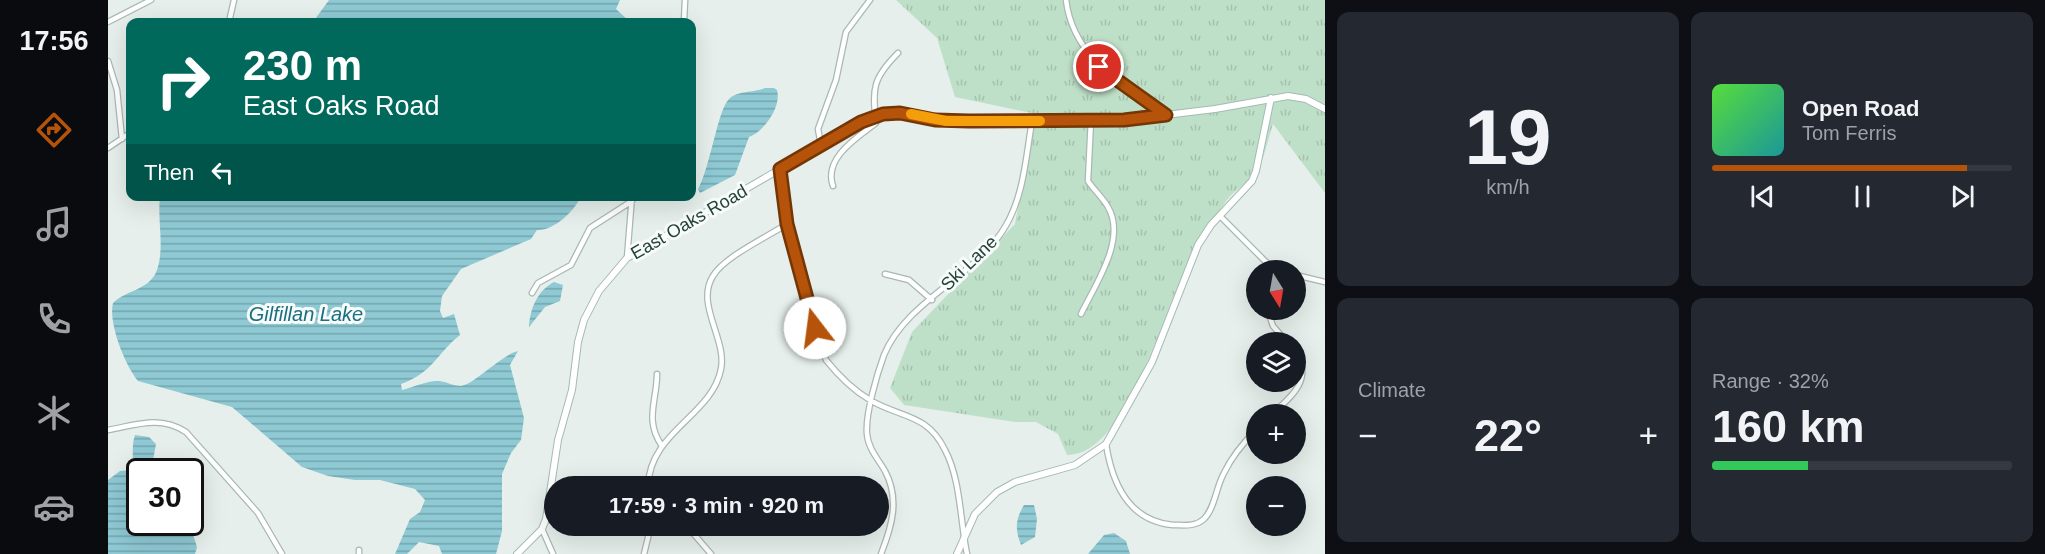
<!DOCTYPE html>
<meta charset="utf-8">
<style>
:root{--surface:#171b24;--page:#242831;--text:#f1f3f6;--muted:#9ea1a6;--line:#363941;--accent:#b45309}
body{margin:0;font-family:Arial,sans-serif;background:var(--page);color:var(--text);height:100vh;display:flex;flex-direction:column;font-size:22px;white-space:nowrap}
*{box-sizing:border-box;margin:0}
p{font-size:20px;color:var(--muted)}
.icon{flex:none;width:33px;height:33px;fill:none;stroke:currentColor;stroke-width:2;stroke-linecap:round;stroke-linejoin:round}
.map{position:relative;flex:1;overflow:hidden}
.drawer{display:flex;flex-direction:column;gap:12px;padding:12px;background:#0d0f14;width:720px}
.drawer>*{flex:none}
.hud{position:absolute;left:18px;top:18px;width:570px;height:183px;border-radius:12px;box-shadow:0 6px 24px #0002;background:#00695c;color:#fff;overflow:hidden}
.needle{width:39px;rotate:169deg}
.tools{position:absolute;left:1138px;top:260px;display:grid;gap:12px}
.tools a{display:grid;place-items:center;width:60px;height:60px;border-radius:50%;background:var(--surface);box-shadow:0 6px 24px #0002;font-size:30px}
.speed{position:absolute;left:18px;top:458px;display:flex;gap:12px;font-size:30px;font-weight:700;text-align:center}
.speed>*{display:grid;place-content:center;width:78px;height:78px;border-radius:50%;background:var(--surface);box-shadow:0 6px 24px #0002;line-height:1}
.speed .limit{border:3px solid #111;border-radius:9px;background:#fff;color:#111}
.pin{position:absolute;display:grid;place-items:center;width:51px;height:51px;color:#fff;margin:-26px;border:3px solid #fff;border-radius:50%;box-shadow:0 2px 6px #0007}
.me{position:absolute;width:66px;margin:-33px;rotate:345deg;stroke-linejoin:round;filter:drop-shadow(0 0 4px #0008)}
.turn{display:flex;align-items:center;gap:21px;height:126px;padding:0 18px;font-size:27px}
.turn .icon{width:78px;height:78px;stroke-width:2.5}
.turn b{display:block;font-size:42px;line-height:51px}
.then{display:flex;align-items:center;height:57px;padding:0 18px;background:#0003;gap:12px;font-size:22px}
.big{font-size:45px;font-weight:800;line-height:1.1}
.drawer .widget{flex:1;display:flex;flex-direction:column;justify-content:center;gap:9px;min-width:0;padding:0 21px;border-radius:12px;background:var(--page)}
.drawer .dial{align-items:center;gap:0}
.dial b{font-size:78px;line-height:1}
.song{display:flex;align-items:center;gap:18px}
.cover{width:72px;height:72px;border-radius:9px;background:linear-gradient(135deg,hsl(110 70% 55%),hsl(180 70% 35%))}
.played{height:6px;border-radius:3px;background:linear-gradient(90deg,var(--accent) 85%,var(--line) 85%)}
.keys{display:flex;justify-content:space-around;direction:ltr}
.heat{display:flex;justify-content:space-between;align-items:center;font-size:33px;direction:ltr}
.charge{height:9px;border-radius:4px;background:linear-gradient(90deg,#34c759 32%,var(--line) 0)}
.drawer .tiles{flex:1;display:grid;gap:12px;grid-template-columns:repeat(2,1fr)}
.trip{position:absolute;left:436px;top:476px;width:345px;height:60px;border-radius:30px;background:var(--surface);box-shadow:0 6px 24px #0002;font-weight:800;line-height:60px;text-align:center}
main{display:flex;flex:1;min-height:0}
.dock{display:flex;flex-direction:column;width:108px;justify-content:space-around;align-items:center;background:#090b0e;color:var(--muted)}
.dock .icon{width:42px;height:42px}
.dock .current{color:var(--accent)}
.dock b{font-size:27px;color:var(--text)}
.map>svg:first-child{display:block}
.grass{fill:url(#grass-tufts)}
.pitch{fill:#bfe0c8}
.water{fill:url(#water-rules)}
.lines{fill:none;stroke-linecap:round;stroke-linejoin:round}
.street-casing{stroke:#a8b8b2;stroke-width:7}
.secondary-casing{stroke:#a4bbb3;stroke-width:8}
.street{stroke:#fff;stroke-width:4.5}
.secondary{stroke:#fff;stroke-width:6}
.route-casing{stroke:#753606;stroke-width:15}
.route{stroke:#b45309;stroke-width:10}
.slow{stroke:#f59e0b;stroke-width:10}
.labels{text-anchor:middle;stroke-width:6;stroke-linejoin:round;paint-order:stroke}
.street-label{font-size:18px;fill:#24423a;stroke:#f7fbf9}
.water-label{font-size:20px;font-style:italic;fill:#1c6f80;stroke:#f7fbf9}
</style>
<main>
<nav class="dock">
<b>17:56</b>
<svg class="icon current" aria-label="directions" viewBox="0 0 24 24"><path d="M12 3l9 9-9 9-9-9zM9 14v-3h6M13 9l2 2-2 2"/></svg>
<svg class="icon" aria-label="music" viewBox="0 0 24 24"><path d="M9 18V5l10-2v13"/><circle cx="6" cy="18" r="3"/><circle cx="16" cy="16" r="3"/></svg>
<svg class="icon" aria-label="phone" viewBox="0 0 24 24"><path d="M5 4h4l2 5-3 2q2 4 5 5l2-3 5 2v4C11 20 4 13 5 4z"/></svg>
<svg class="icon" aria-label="climate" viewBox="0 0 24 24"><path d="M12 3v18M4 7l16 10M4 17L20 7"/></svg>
<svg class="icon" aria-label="car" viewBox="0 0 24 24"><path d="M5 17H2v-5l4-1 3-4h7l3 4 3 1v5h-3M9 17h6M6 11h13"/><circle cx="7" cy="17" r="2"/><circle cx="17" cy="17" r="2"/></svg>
</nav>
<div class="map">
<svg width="1217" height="554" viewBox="0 0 1217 554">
<defs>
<pattern id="grass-tufts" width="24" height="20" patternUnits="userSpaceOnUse" patternTransform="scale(1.5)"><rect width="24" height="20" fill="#bfe0c8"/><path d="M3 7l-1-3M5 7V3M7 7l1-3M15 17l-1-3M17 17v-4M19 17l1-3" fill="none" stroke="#a4c1ad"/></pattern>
<pattern id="water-rules" width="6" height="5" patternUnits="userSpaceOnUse" patternTransform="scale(1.5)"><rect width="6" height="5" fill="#8ec9d4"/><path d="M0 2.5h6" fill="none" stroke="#74a5ad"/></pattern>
</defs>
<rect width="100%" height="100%" fill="#e6efeb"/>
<!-- grass -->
<path class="grass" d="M788 0H1217V193L1165 124C1160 138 1157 159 1148 171 1141 183 1127 189 1119 200 1104 220 1091 245 1079 267 1055 310 1019 456 959 455L950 434 928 422H907L796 405 782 388 804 332 907 224 928 114 847 97 829 38Z"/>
<!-- pitch -->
<path class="pitch" d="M1120 137 1126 139 1125 158 1119 156Z
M1130 137 1136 139 1134 159 1128 156Z"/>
<!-- water -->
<path class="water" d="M221 0H512L508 9 522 22H205Z
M657 88H666L669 90C674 107 655 132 641 137L627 175 592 193 590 189C602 168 610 109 621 99 630 90 646 93 657 88Z
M52 197H473C466 211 446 231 429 230L423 239 353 269 334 296 332 311 335 318 346 314 352 335C327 355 326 372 293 384L294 390C305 387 321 380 331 381 341 382 349 389 359 384 373 377 396 354 410 351L402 365 416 418 413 440 403 453 394 474V531L388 554H334L331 546 311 542 299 554H287L302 519 312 512 317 500 307 489 272 480H247L220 476 194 467 124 407 30 381C17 365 0 323 5 303 18 290 42 290 49 270 57 246 49 221 52 197Z
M446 282 455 285 452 301 437 307 421 327C422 309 429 291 446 282Z
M27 435 41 437 48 444 43 471H32V522H81L89 547 87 554H0V480L12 471 24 470C26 458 23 446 27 435Z
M916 505H926L929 519 927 537 913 545C907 529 907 520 916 505Z
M1006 533 1018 541 1022 554H980L996 535Z"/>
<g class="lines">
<defs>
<path id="street" d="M958 0C965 58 1014 84 1058 115
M0 22 43 0
M121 22 126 0
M576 22 577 0
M0 61 9 90 14 139
M713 145 710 129 728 80 738 32 762 0
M0 148 22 133
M672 169 679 224 718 360C730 375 745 390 762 400 792 418 819 413 837 450 853 480 852 521 859 554
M725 186C715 158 750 137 768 123 764 88 765 78 790 53
M1112 216 1158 262 1172 270
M519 258 524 196
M777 274 801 280 824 300
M1188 275 1217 282
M424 293 430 283 463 265 482 228 524 201
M1159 309 1165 326 1179 342
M973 314C987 285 1019 239 1000 207 995 198 986 190 980 181L983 119
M549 374C549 401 536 420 554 446
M1164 414C1184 396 1205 380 1188 352
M0 430C28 425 52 415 78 432L150 513 174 554
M998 444C1004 483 1020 521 1065 525 1076 525 1087 527 1096 519 1107 508 1108 487 1116 473 1124 456 1136 442 1149 429
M540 486C542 431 604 416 613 369 619 339 587 304 605 276 616 257 659 237 679 224
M578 525 603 554
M585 525H671
M434 529 445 554
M251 554V550
M536 554 543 525
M773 554C784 526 792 499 777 471 770 459 760 448 759 434 757 415 769 374 776 355 798 301 869 275 897 227 916 196 918 156 924 121"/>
<path id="secondary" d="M409 554 434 529 438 519 450 440 464 390 470 342 476 320 491 291 519 258 753 122 784 112 838 121 1016 120 1107 109 1180 96 1198 99 1217 109
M849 554 867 514 889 492 907 482 967 465 998 444 1044 362 1090 245 1103 225 1144 181 1148 171 1163 98"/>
</defs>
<!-- street casing -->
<use href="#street" class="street-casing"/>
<!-- secondary casing -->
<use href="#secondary" class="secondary-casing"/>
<!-- street -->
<use href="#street" class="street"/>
<!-- secondary -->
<use href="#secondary" class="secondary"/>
</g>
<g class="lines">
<defs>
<path id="route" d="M707 328 679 224 672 169 753 122 775 114 792 113 827 120 861 121 1016 120 1058 115 991 67"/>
</defs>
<!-- route casing -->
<use href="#route" class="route-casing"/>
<!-- route -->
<use href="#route" class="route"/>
<!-- slow -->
<path class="slow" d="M803 114 838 121H932"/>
</g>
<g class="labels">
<!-- street labels -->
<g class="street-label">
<text transform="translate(581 222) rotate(-30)" y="6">East Oaks Road</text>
<text transform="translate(861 263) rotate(-44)" y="6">Ski Lane</text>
</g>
<!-- water labels -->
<g class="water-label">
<text x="198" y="321">Gilfillan Lake</text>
</g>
</g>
</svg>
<div class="tools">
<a><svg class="needle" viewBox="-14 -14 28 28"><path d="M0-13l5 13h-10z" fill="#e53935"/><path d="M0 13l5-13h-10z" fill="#9ea1a6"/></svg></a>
<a><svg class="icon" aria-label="layers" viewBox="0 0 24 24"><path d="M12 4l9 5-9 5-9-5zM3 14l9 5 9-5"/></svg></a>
<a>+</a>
<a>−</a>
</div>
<div class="speed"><div class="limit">30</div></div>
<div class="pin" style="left:991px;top:67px;background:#d93025"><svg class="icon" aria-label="arrive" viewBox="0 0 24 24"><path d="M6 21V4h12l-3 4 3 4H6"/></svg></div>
<svg class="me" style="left:707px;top:328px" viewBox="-20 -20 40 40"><circle r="19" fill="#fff"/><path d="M0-13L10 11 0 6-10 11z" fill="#b45309"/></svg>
<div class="trip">17:59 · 3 min · 920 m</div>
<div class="hud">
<div class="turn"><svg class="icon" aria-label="right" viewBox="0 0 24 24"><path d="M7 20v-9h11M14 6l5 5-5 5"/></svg><div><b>230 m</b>East Oaks Road</div></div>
<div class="then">Then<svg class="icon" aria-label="left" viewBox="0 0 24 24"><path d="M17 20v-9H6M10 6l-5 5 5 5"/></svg></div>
</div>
</div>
<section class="drawer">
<div class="tiles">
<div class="widget dial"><b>19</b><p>km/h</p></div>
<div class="widget">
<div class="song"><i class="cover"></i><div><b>Open Road</b><p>Tom Ferris</p></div></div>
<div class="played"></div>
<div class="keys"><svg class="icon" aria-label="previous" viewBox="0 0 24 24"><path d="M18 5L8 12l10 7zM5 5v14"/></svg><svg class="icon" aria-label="pause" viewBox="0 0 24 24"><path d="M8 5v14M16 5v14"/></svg><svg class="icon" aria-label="next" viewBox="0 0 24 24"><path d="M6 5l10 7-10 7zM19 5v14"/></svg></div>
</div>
<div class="widget"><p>Climate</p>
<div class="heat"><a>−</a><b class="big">22°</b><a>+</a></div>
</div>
<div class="widget"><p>Range · 32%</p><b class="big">160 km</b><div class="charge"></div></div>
</div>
</section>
</main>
